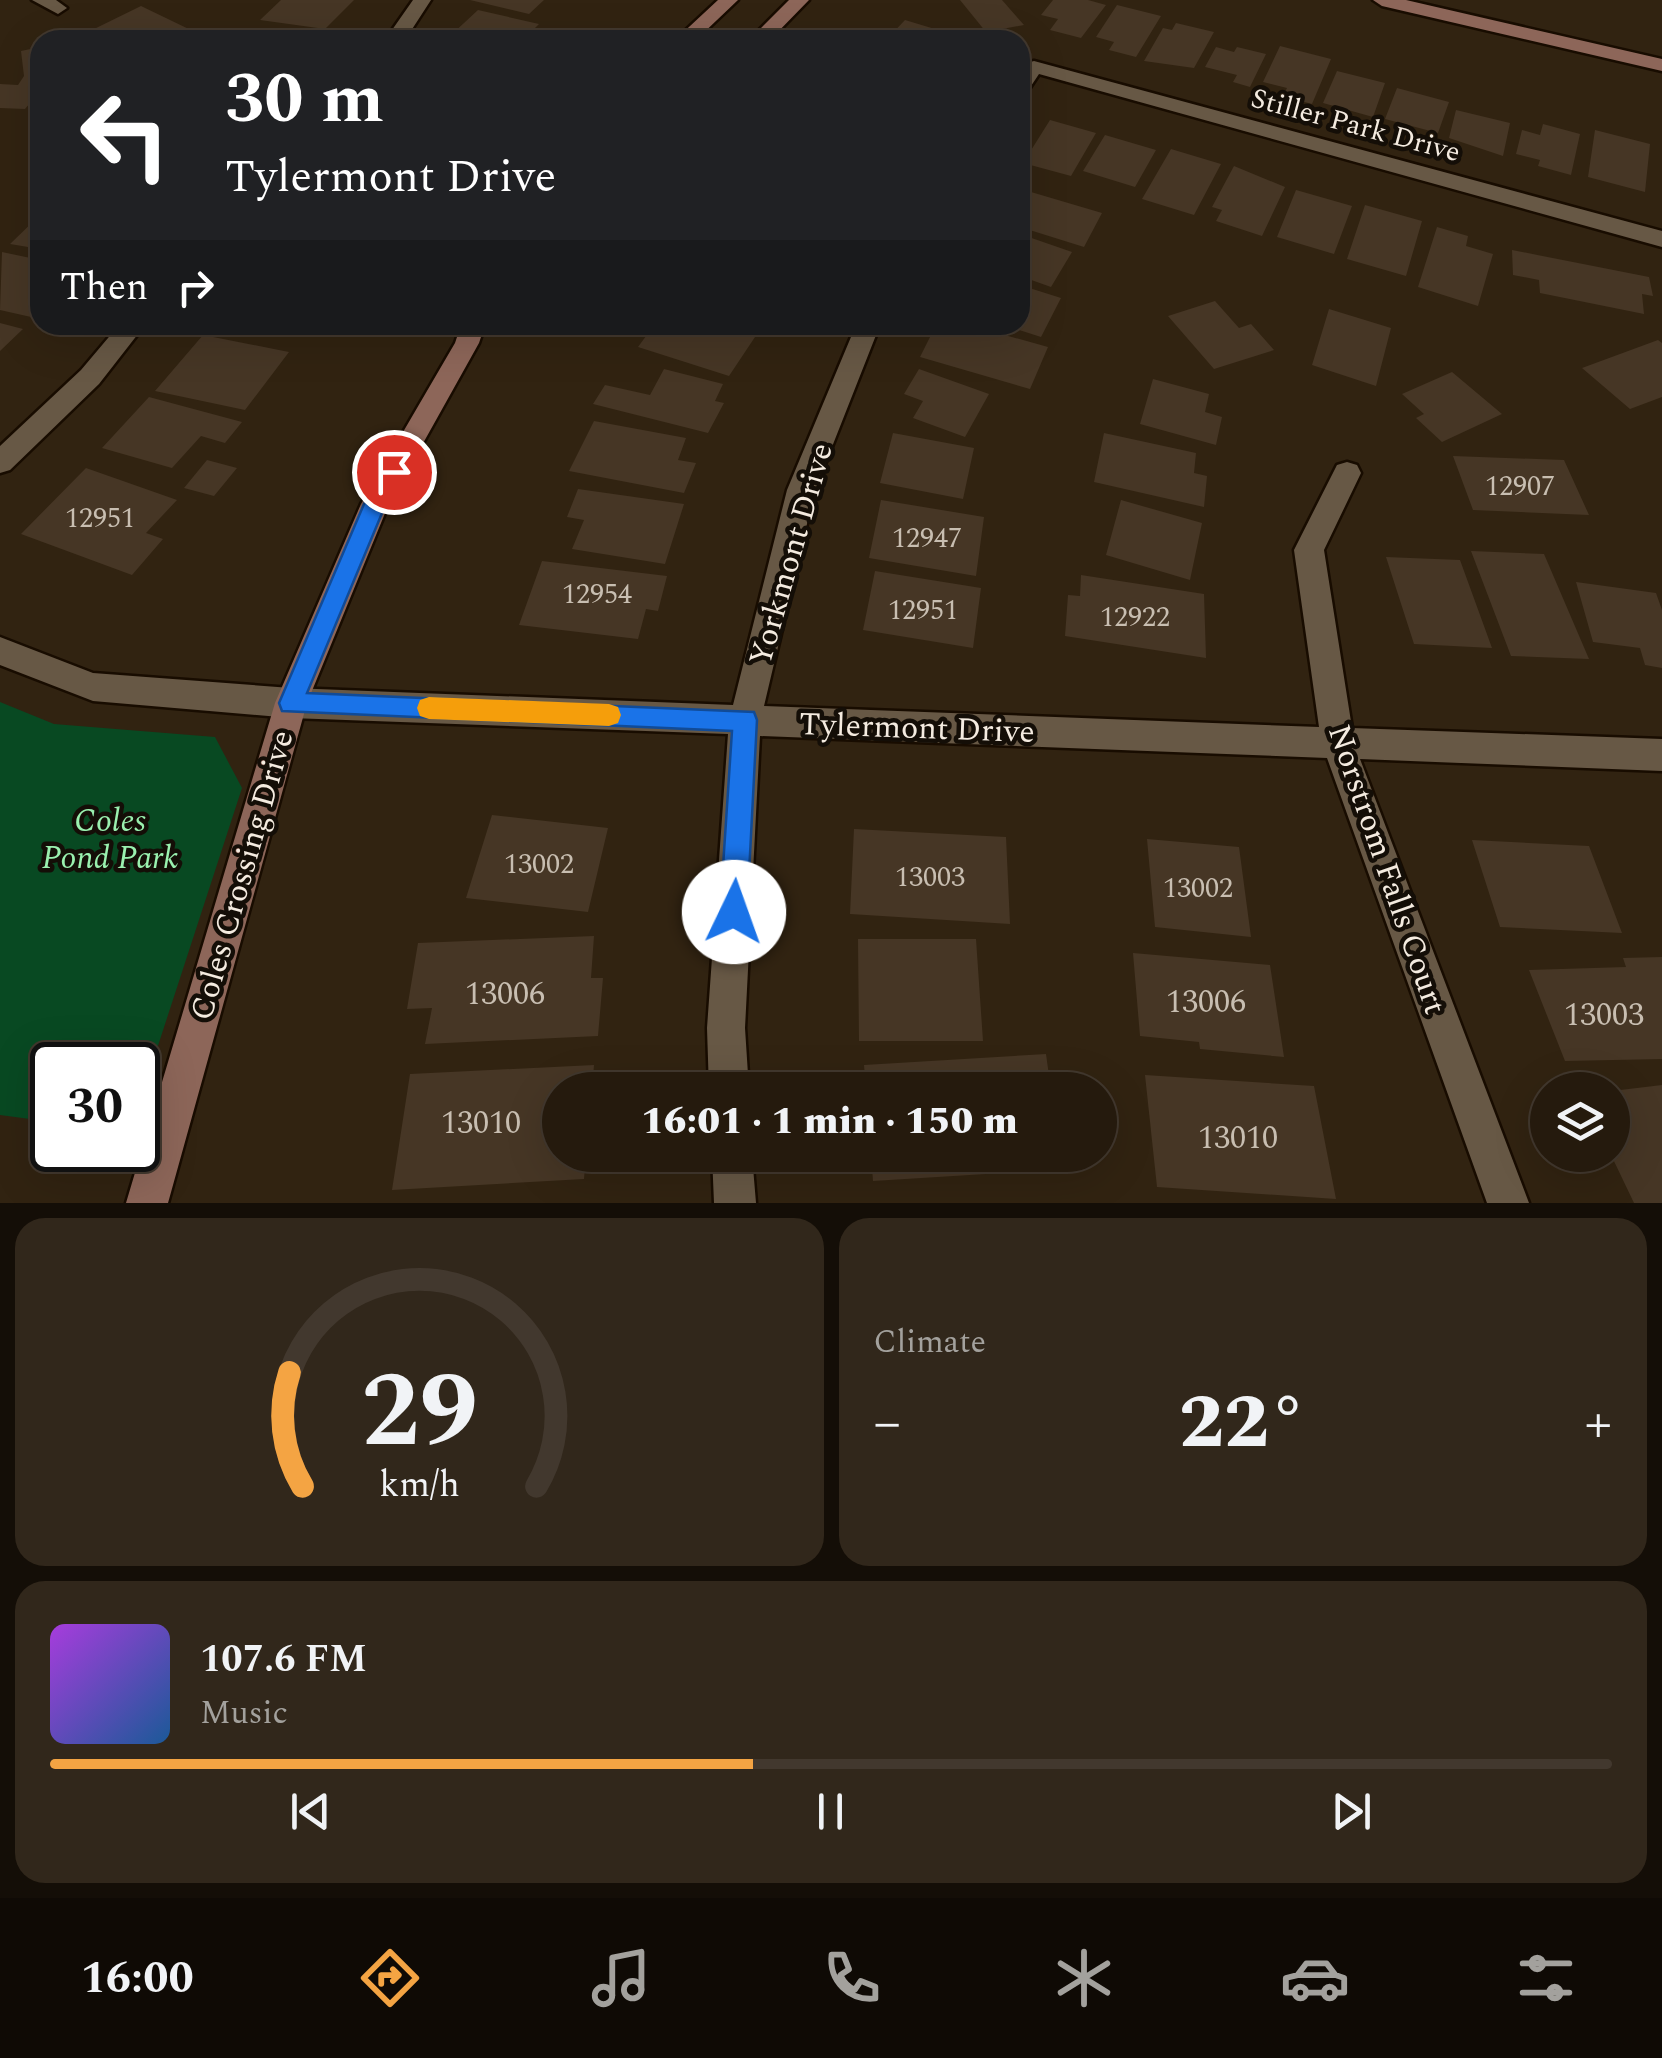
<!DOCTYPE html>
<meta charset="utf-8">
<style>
:root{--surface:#251a0d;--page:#31271b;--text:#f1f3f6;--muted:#a3a19d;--line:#42382e;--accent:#f4a443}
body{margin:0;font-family:Spectral,serif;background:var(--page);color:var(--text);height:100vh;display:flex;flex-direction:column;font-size:38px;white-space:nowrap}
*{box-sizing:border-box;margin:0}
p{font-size:32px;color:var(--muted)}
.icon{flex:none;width:55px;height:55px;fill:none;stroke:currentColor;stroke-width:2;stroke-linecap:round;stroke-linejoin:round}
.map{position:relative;height:1203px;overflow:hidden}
.details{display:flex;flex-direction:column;gap:15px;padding:15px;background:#140e07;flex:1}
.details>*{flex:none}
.top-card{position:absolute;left:30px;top:30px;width:1000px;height:305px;border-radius:30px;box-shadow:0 10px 40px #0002,0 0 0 2px var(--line);background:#202124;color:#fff;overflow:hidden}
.tools{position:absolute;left:1530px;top:1072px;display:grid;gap:20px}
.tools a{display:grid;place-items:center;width:100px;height:100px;border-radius:50%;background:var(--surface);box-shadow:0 10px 40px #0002,0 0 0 2px var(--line);font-size:50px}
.speed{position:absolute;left:30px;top:1042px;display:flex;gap:20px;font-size:50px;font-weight:700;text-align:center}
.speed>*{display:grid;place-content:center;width:130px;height:130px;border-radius:50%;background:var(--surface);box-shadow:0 10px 40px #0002,0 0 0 2px var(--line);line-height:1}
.speed .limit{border:5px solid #111;border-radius:15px;background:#fff;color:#111}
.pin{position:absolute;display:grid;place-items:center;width:85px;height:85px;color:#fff;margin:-42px;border:5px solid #fff;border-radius:50%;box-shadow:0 2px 10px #0007}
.me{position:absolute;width:110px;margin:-55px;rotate:3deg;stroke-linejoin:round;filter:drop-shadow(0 0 8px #0008)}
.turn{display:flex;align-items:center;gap:35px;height:210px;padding:0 30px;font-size:45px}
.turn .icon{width:130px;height:130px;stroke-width:2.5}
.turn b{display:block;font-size:70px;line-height:85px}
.then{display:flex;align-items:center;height:95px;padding:0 30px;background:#0003;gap:20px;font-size:38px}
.big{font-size:75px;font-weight:800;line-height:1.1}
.details .tile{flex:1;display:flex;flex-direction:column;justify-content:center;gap:15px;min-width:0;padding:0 35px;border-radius:30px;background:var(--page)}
.details .dial{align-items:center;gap:0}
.dial svg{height:260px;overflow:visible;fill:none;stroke:var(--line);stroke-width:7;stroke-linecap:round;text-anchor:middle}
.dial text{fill:var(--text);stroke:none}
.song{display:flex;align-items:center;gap:30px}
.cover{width:120px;height:120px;border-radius:15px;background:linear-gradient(135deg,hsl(280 70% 55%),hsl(210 70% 35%))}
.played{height:10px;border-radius:5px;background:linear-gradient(90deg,var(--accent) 45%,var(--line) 45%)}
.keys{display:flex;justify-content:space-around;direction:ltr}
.heat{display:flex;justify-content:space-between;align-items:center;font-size:55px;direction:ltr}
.details .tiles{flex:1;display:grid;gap:15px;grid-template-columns:1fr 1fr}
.tile:last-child{grid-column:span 2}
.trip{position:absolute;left:542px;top:1072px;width:575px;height:100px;border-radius:50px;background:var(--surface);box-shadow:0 10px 40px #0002,0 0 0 2px var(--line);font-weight:800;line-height:100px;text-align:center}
.tabs{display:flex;height:160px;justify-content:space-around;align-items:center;background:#0f0a05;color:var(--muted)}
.tabs .icon{width:70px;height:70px}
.tabs .current{color:var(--accent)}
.tabs b{font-size:45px;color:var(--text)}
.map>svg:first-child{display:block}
.green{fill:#084922}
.building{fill:#463625}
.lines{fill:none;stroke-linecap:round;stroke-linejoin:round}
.street-casing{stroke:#180c00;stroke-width:5}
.secondary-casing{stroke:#180c00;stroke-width:5}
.street{fill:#675845;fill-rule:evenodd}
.secondary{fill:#8d6659;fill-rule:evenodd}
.route{fill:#1a73e8;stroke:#114b97;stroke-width:2.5}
.slow{fill:#f59e0b}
.labels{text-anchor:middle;stroke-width:9;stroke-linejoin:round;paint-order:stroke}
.far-street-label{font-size:28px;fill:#f4ebe0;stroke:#140e07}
.number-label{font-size:28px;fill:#c8beb1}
.street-label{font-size:32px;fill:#f4ebe0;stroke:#140e07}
.park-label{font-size:32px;font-style:italic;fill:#9af1af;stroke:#140e07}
.near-number-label{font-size:32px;fill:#c8beb1}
</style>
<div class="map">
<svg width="1662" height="1203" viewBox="0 0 1662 1203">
<rect width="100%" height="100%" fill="#312311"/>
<!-- green -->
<path class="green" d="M0 702 54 724 215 737 242 788 138 1107V1065H52V1122L0 1115Z"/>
<!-- building -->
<path class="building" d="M281 0H354L325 29 260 20Z
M470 0H544L529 14Z
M960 0H1002L1024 25 986 32Z
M1053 0H1088L1106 5 1081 38 1050 30 1058 19 1041 15Z
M1117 5 1161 16 1136 57 1109 50 1114 42 1096 37Z
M141 6 197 33 184 40H165L155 35 144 40H104L88 32Z
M478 10 539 24 523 40 450 36Z
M905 20 968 39V40H886Z
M1176 23 1214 32 1194 68 1144 61 1163 28 1172 30Z
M261 28 306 39V40H245Z
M1280 46 1331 59 1312 104 1283 96 1287 88 1263 82Z
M40 47V74L32 85 40 86V91L25 109 0 108V84L18 85 24 76 21 51Z
M1216 47 1234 52 1237 47 1266 54 1250 87 1233 82 1237 75 1205 67Z
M1337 71 1385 83 1373 117 1323 103Z
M1397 88 1449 102 1438 133 1385 119Z
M1456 110 1510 123 1503 156 1449 138Z
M1050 120 1096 133 1071 176 1023 163Z
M1543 124 1580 134 1571 175 1538 166 1540 160 1516 154 1522 130 1540 135Z
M1595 130 1650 144 1645 192 1588 177Z
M1105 135 1156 150 1135 187 1083 171Z
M1171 149 1221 164 1194 215 1142 199Z
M1234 166 1285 187 1262 236 1216 221 1222 210 1212 207Z
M1296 190 1352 206 1334 254 1277 237Z
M1031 192 1102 213 1084 247 1020 227V210Z
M1365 205 1422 221 1406 276 1347 259Z
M40 215V249L10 244Z
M1437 227 1468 236 1466 246 1493 254 1478 306 1418 287Z
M1020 234 1072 252 1051 287 1020 276Z
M1512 250 1649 277 1653 296 1642 294 1644 314 1540 293 1539 280 1513 275Z
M2 252 40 260V308L31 317 0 310Z
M1020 285 1061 298 1041 337 1007 326 1020 325Z
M1215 301 1239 328 1251 324 1274 350 1214 369 1168 316Z
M1329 309 1391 328 1376 386 1312 365Z
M0 323 23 329 0 351Z
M240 325H298L291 335Z
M654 325H727L757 334 729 376 638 347Z
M936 325H969L1048 347 1030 389 920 357Z
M203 335 289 352 245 410 155 391Z
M1658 340 1662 343V397L1630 409 1582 368Z
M664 369 723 384 715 401 724 403 708 433 593 404 605 385 650 395Z
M919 369 989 394 965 437 913 418 923 401 904 394Z
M1452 372 1502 414 1442 442 1416 418 1424 414 1402 394Z
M1153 379 1209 394 1205 412 1222 417 1216 445 1140 424Z
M149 397 242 422 225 443 201 436 172 468 102 448Z
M594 421 686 438 678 460 696 463 684 493 569 471Z
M893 433 974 448 963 499 880 483Z
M1104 433 1196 453 1194 473 1207 476 1204 507 1094 482Z
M1453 456 1564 460 1589 515 1473 510Z
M207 460 237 468 214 496 184 488Z
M86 468 177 500 146 533 163 539 132 575 21 534Z
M578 489 684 504 665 564 572 549 584 520 567 517Z
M881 500 984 517 976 576 869 558Z
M1121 500 1202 523 1190 580 1106 555Z
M1471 551 1544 554 1589 659 1511 656Z
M1386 557 1460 560 1492 648 1414 644Z
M542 561 667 576 658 611 646 609 638 639 519 625Z
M875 571 981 588 973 648 863 630Z
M1081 575 1204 594 1206 658 1065 636 1068 595 1080 596Z
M1576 582 1656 593 1662 610V668L1645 665 1640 648 1593 642Z
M492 815 608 828 588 912 466 898Z
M854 829 1006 837 1010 924 850 914Z
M1147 839 1239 847 1251 937 1155 927Z
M1472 840 1589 846 1622 933 1500 927Z
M594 936 591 978H603L598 1036 425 1044 432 1008 407 1009 418 943Z
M858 939H976L983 1041H859Z
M1133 953 1270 965 1284 1057 1200 1049 1199 1042 1140 1036Z
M1662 957V1059L1565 1061 1529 970 1626 967 1623 958Z
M1046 1054 1051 1090H866L864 1065Z
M594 1065 592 1090H560V1155H586L584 1179 392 1190 410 1074Z
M1145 1075 1314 1086 1336 1199 1157 1187Z
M1662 1085V1203H1634L1612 1157V1091Z
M871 1155H1062L1064 1169 873 1181Z"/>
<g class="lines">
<defs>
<path id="street" d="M32 0H56L67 8 58 14Z
M413 0H431L405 40H385Z
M1034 61 1662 231V247L1039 74 1027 92 1020 94V73L1027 63Z
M119 325H145L99 384 10 470 0 473V446L81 370Z
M856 325H880L815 490 764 706 1319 727 1294 550 1337 465 1347 462 1357 465 1361 473 1324 550 1352 728 1662 739V771L1360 759 1529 1203H1487L1327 758 760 736 745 1028 749 1090H709L707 1028 728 734 291 718 93 701 0 665V637L93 673 291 688 733 705 787 490Z
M712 1155H752L756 1203H714Z"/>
<path id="secondary" d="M718 0H738L696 40H675Z
M789 0H809L770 40H749Z
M1373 0H1406L1662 59V71L1382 6Z
M461 325H485L479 343 388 506 307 703 168 1203H126L275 703 361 504 455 343Z"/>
</defs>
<!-- street casing -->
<use href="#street" class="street-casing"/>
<!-- secondary casing -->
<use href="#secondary" class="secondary-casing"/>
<!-- street -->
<use href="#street" class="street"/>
<!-- secondary -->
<use href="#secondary" class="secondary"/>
</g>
<!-- route -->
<path class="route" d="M394 464 404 472 385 506 307 693 754 712 757 720 747 912 743 922 734 926 724 922 720 912 732 731 282 711 279 703 364 504 386 466Z"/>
<!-- slow -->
<path class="slow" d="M429 697 609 704 618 707 621 715 618 723 609 726 429 719 420 716 417 708 420 700Z"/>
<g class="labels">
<!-- far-street labels -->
<g class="far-street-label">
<text transform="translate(1356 124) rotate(15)" y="10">Stiller Park Drive</text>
</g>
<!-- number labels -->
<g class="number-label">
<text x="1520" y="495">12907</text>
<text x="100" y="527">12951</text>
<text x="927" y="547">12947</text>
<text x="597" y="603">12954</text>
<text x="923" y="619">12951</text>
<text x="1135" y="626">12922</text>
<text x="539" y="873">13002</text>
<text x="930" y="886">13003</text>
<text x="1198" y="897">13002</text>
</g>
<!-- street labels -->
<g class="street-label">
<text transform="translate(790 554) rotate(-74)" y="11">Yorkmont Drive</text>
<text transform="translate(917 727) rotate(2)" y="11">Tylermont Drive</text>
<text transform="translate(1388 869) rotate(71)" y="11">Norstrom Falls Court</text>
<text transform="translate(241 875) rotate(-74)" y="11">Coles Crossing Drive</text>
</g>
<!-- park labels -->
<g class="park-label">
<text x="110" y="831">Coles<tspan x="110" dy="37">Pond Park</tspan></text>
</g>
<!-- near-number labels -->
<g class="near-number-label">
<text x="505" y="1004">13006</text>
<text x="1206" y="1012">13006</text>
<text x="1604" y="1025">13003</text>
<text x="481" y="1133">13010</text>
<text x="1238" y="1148">13010</text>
</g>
</g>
</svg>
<div class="tools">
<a><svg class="icon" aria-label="layers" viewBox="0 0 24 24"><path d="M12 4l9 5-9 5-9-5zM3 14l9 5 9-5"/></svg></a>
</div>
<div class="speed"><div class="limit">30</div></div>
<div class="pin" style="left:394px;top:472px;background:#d93025"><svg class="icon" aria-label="arrive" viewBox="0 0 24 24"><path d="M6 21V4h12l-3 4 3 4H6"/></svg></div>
<svg class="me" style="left:734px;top:912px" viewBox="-20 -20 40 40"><circle r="19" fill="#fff"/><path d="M0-13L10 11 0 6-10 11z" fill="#1a73e8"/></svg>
<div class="trip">16:01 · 1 min · 150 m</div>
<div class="top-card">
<div class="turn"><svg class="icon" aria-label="left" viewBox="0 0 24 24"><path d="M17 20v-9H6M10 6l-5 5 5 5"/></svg><div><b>30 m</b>Tylermont Drive</div></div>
<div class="then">Then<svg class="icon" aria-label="right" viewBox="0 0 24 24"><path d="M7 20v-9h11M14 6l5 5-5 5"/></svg></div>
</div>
</div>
<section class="details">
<div class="tiles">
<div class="tile dial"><svg viewBox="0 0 100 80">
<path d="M14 69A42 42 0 1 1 86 69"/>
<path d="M14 69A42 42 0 0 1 10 34" stroke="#f4a443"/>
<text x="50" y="56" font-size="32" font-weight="700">29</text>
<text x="50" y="72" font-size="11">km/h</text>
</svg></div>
<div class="tile"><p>Climate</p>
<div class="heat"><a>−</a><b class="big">22°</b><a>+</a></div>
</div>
<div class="tile">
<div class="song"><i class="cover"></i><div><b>107.6 FM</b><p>Music</p></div></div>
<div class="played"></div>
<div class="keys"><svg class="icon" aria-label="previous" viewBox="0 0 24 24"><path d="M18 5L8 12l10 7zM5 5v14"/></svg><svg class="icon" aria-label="pause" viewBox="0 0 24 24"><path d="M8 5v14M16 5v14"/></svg><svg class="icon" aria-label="next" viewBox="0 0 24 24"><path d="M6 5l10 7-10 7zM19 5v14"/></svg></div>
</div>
</div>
</section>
<nav class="tabs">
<b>16:00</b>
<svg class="icon current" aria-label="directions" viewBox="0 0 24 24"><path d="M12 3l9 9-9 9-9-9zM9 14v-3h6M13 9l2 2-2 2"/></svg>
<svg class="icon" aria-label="music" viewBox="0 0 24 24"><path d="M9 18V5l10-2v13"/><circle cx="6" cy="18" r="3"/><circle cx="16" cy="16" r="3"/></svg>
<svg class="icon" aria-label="phone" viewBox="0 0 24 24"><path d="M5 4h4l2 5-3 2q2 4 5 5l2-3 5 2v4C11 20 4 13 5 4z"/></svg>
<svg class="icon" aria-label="climate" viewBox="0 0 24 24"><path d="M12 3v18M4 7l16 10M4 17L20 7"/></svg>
<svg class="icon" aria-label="car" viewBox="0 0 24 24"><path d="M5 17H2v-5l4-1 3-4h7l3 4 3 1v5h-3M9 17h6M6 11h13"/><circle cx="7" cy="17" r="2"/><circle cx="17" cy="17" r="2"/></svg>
<svg class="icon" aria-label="filters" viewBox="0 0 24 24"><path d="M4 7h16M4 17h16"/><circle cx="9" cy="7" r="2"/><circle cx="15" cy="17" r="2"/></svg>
</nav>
